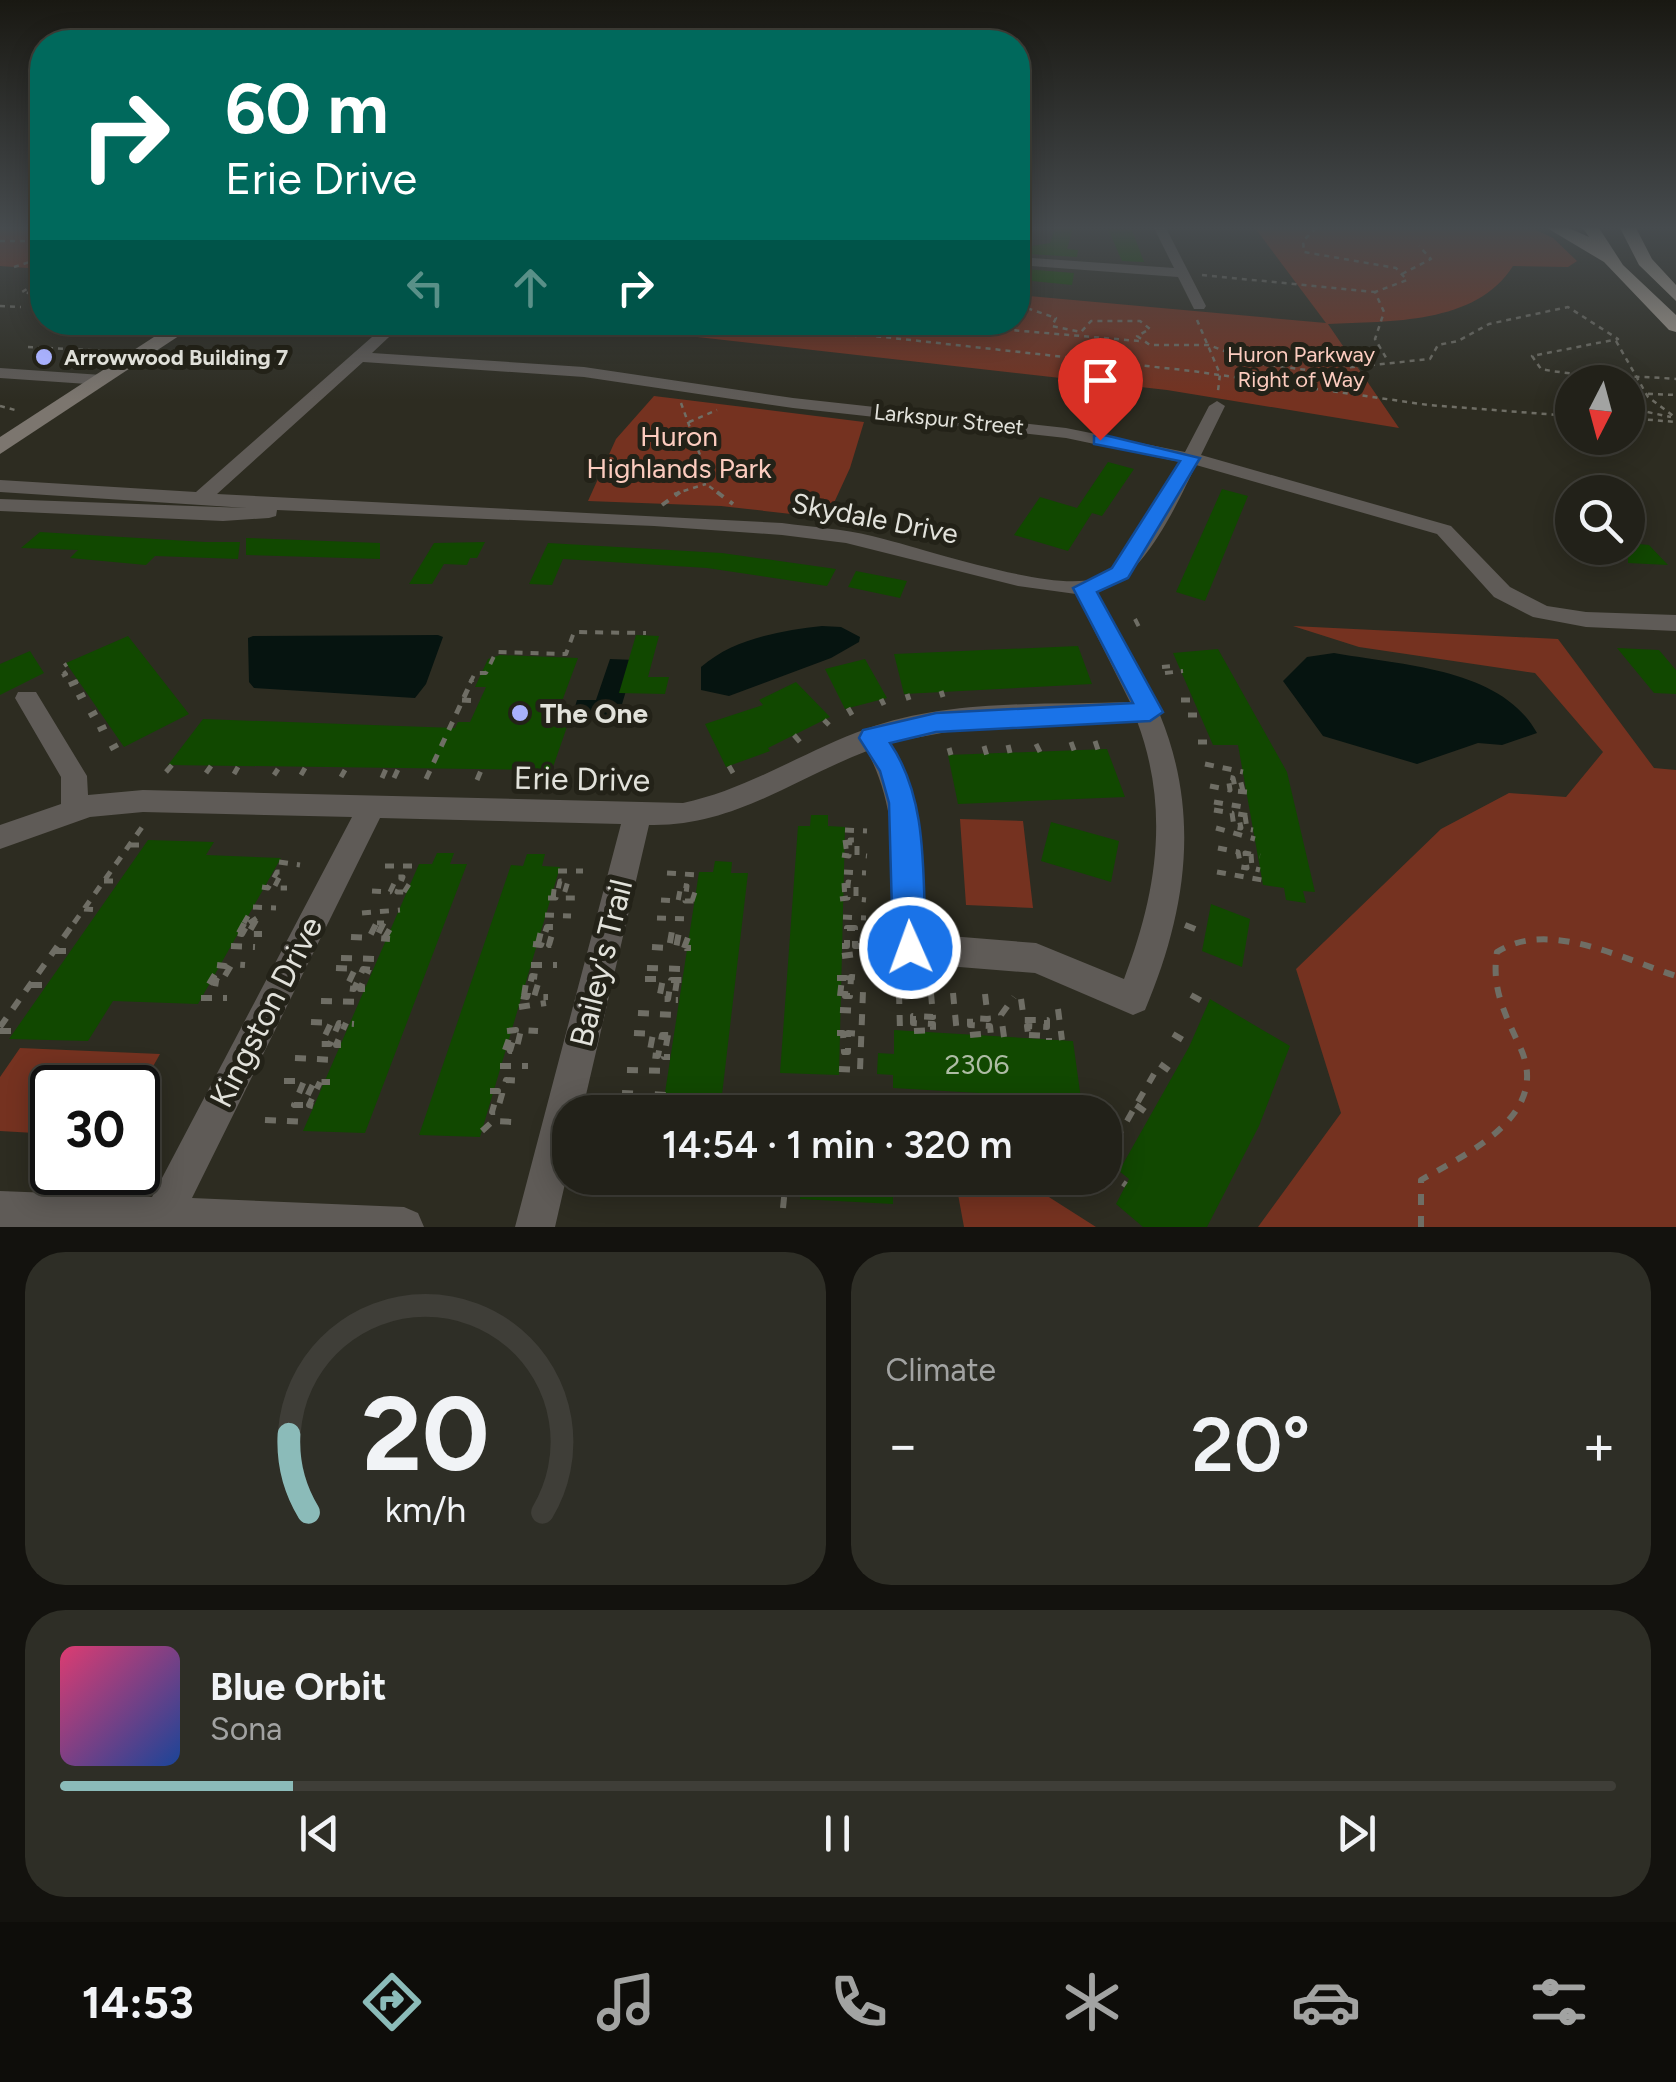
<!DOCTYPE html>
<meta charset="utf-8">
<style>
:root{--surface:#222119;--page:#2e2e26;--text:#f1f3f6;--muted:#a2a3a2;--line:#3f3e38;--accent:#8bbbb9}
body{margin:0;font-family:Figtree,sans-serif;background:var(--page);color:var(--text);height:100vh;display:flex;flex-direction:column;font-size:38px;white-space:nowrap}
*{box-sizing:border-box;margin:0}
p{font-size:32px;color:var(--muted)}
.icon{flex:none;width:55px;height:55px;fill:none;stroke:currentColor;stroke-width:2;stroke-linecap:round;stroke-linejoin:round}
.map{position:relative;height:1227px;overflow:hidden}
.details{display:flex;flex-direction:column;gap:25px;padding:25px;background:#13120e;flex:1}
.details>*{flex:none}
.banner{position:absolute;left:30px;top:30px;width:1000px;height:305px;border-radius:40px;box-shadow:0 5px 25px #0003,0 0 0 2px var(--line);background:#00695c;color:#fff;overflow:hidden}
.needle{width:65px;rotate:186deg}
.controls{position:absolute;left:1555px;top:365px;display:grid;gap:20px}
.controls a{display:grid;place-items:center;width:90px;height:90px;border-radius:50%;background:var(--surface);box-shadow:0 5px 25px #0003,0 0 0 2px var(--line);font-size:50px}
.speed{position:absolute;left:30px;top:1065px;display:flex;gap:20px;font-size:50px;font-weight:700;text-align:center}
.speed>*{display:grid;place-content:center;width:130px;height:130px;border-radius:50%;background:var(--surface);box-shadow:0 5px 25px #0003,0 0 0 2px var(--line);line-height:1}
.speed .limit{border:5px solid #111;border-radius:15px;background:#fff;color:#111}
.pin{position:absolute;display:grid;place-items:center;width:85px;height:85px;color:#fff;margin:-102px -42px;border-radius:50% 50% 50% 0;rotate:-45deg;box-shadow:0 0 10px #0007}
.pin .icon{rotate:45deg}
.me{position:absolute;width:110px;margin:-55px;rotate:358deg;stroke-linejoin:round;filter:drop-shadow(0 0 8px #0008)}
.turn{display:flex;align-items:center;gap:35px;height:210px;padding:0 30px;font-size:45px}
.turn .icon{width:130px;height:130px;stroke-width:2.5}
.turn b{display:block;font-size:70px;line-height:85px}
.lanes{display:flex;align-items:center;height:95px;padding:0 30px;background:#0003;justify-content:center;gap:50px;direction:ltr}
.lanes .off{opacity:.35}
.big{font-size:75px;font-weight:600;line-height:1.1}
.details .tile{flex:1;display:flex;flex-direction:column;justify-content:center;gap:15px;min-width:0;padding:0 35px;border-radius:40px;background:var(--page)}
.details .dial{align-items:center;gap:0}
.dial svg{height:260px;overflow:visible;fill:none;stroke:var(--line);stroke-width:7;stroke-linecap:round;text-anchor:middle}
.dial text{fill:var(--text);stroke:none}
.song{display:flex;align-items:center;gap:30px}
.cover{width:120px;height:120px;border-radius:15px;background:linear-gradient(135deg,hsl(340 70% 55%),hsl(220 70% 35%))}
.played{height:10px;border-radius:5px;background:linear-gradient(90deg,var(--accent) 15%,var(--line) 15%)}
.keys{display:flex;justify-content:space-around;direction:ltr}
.heat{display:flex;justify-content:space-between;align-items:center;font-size:55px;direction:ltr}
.details .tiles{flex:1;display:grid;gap:25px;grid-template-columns:1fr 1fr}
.tile:last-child{grid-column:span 2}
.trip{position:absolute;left:552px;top:1095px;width:570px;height:100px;border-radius:40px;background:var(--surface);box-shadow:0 5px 25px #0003,0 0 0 2px var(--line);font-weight:600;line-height:100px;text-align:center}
.menu{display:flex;height:160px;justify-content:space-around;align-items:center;background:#0e0d0a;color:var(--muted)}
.menu .icon{width:70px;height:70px}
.menu .active{color:var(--accent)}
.menu b{font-size:45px;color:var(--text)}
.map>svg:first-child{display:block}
.green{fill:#753220}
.water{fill:#061410}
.building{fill:#114800}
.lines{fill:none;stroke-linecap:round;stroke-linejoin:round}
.path-far3{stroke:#6f6e65;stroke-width:2.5;stroke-dasharray:5 5;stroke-linecap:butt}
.path-far2{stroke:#6f6e65;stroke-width:4;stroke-dasharray:8 8;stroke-linecap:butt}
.path-far1{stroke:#6f6e65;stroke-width:5;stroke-dasharray:9 9;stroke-linecap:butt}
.path{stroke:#6f6e65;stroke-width:6;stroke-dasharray:11 11;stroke-linecap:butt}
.street{fill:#5f5b57;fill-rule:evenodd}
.secondary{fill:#7c766f;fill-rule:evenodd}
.highway{fill:#a69d92;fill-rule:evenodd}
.route{fill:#1a73e8;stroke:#114b97;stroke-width:2.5}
.poi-dot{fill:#a8b0fc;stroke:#232218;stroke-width:4}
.labels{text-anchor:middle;stroke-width:10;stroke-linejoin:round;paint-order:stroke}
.far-park-label{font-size:22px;fill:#fcccbf;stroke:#232218}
.far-poi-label{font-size:22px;font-weight:bold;fill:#e2e2db;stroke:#232218;text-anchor:start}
.far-street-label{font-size:22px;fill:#e2e2db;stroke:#232218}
.park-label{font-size:28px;fill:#fcccbf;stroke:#232218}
.street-label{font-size:28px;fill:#e2e2db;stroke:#232218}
.poi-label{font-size:28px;font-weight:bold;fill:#e2e2db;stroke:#232218;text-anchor:start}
.near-number-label{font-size:28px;fill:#aebca4}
.near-street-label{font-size:32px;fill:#e2e2db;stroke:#232218}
</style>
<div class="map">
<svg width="1676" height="1227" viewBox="0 0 1676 1227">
<rect width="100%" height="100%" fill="#2d2c21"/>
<!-- green -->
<path class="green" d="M0 228H42V269L0 266Z
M1255 228H1532L1553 238 1577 261 1568 267 1513 266C1476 325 1389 321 1328 324L1399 428 1167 390 573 323 1018 322V295L1326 323Z
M654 396 864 422 850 468 827 518 721 506 588 501 616 439Z
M1293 626 1558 639 1654 768 1676 770V1227H1258L1341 1113 1296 969 1441 829 1509 793 1566 797 1603 752 1535 673 1359 647Z
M960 819 1023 821 1033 908 966 905Z
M20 1048 160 1054 138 1093V1088H52V1134L0 1131V1077Z
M955 1178H1019L1096 1227H964Z"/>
<!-- water -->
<path class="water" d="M822 626 841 627 860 637 859 642 831 658 729 696 701 690V667C734 638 780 631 822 626Z
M253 636 438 635 443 637 426 684 415 698 254 688 249 682 248 638Z
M1334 653C1400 665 1502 668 1537 733L1502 745 1478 743 1417 764 1323 736 1283 681 1307 657Z
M610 659 635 660 618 718 572 717 577 700H596Z"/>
<!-- building -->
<path class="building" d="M1055 228H1073L1067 249 1078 250 1077 257 1029 254 1032 246 1050 243Z
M1108 229 1132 230 1144 262 1122 261Z
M1025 269 1074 273 1072 285 1022 280Z
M1108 462 1134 469 1102 516 1092 513 1068 551 1014 535 1040 497 1077 508Z
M1222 489 1248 496 1205 601 1176 592Z
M40 532 205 542H240L238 559 155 556 146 565 70 558 78 550 21 548Z
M246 538 380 543V559L246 555Z
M485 542 477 558H470L467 565 444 564 432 584H409L434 543Z
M548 543 722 553 836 569 827 586 707 568 563 559 552 585 529 584Z
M1628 543 1649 545 1668 565 1628 563Z
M856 571 907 581 900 598 848 587Z
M636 635 659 636 648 677H669L665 694 619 693Z
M128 636 189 714 124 747 66 663Z
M1078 646 1092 684 904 694 894 654Z
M1617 648 1659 650 1676 670V694L1654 693Z
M1218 649 1287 772 1315 892 1303 891 1306 903 1286 900 1284 888 1263 885 1238 745H1213L1173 653Z
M30 651 44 673 0 695V664Z
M500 655 578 658 561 704H568L562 721H569L552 770 168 765 203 719 455 728 458 722H470L486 687H475L488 659Z
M865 659 887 698 845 709 825 669Z
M796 682 830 717 768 748 770 751 726 767 705 724 763 705 759 700Z
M1107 749 1125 797 958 804 948 755Z
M811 815H828V826L845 827 839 1075 780 1073 798 826H810Z
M1051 822 1119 841 1111 882 1041 861Z
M148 840 214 842 206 855 281 858 198 1004 113 1001 88 1041 9 1039Z
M437 853H454L450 864H467L365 1133 303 1131 419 864H432Z
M527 854H545L542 866 560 867 480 1137 419 1135 511 865 523 866Z
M715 861 732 862 731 873H748L720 1112H662L699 872H713Z
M1211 904 1250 919 1242 967 1202 951Z
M1210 999 1290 1046 1259 1126 1207 1227H1143L1116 1204 1129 1179 1119 1171 1189 1047Z
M894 1030 1073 1041 1081 1099 893 1088V1075L877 1074 878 1053 894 1054Z
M801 1178H893V1204L800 1199Z"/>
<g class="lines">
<!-- path-far3 -->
<path class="path-far3" d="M1316 228 1303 241 1304 252 1396 268 1407 280 1375 292 1384 312 1375 339 1388 361
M0 241H42
M14 267 42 258
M1402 274 1431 259 1419 246
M1202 275 1375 292
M35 284 22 292 42 295
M1018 305 1056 318 1052 326 1081 332 1091 321H1140L1150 329 1137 336 1150 345H1209L1255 363 1314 371 1430 359 1438 345 1458 341 1489 324 1568 307 1618 339 1532 356 1541 369C1586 378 1630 375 1676 379
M0 306 21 307
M1197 320 1220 374 1218 391
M747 322 1192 371 1428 405 1572 416
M855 336 964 326 1139 341
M1616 341 1648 397 1676 418
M28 347 109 351
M1628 393 1676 395
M681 403 708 477 706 484 720 494
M0 406 15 410
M1628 408 1671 417
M1628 418 1676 422
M689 422 717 410
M674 494 706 484"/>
<!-- path-far2 -->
<path class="path-far2" d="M717 492 733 504
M662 505 680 492
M1135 619 1139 627
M1162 667 1173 666
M1165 673 1183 671
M62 676 66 674 61 668 67 664
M74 683 78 681
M470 683 475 673H486L496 652 566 654 574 632 646 633"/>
<!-- path-far1 -->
<path class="path-far1" d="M69 685 78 681
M941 691 943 697
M907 694 909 700
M77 698 89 692
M881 699 884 705
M462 700 480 701
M1181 700H1193
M848 708 852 715
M1188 715H1202
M89 716 100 710
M824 720 829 725
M98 730 109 725
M794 735 800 742
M1095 741 1098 750
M1071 742 1075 753
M1198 742H1212
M1036 744 1040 752
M1008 745 1010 753
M984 746 987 756
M949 748 951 755
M110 749 121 743
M1205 764 1243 772
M729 766 733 773
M166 772 172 765
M206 773 211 766
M234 774 238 767
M274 775 278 769
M301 775 305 768
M341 777 345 770
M382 778 386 769
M394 778 400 765
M426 779 472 680
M477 780 482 768
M1210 786 1230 790 1228 777 1233 778 1236 791 1248 792
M1243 791 1240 779H1244
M1214 802 1249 808
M1214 810 1232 813 1234 827 1241 828 1238 814 1251 816
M1245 815 1247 829 1253 830
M1216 828 1255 839
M845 830 867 831
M845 840 847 855
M130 845H145
M1218 848 1238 852 1241 867 1247 868 1245 853 1260 856
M1251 854 1252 868 1260 870
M842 855 849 856 850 840H857V855L867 856
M279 862 300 865
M385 866H418
M558 871H583
M844 872 866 873
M1217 872 1262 880
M667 873 699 875
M104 881H119
M844 883 845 899
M262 887 268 888 277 872H282L274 888H287
M372 891 390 892 397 877H403L397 892H410
M404 892 413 878
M548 898H556L560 881H568L563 898H575
M553 898 555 882
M840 899 848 898V882L856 883V899L866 900
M661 900 678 901 681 885 687 886 685 901H698
M692 901 697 886
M253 907 276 908
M84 909 99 910
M362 913 400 910
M545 915 571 916
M843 917 866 918
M657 918 692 919
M74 923 145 823
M244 923 248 916
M249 923 258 917 255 923
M377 923H384"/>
<!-- path -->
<path class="path" d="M256 920 248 934H262
M1185 925 1205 933
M238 933 242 934 250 920
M239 933 246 920
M351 937 369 938 377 922H384L376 938 390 939
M384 939 394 922
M533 944 541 945 547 927H554L549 945H562
M538 944 542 927
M231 946 255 947
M842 946H847V928H855V946H864
M652 947 669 948 672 931 679 932 676 948H691
M684 948 690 932
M55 951H70
M842 956 864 953
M341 958 378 959
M217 965 225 966 214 983 220 984 232 964 245 965
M531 965H557
M336 968 355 969 346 988 354 989 363 969 373 970
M647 968 683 969
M837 978H846L845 996H850L851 977 864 978
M645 979H663L659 999H668L671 980H682
M677 980 674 1000H678
M209 984 220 966
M31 985H46
M365 989H360L369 969
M899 993 900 1030
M931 993 933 1017 913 1016V1023L933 1024V1036
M953 993 957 1034
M985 994 988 1019 970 1018V1025L990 1026 991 1036
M1191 995 1207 1004
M521 996 527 997 532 976 540 977 534 997H548
M524 996 527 976
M840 996 842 978
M201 998H227
M1021 999 1024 1020H1047V1027L1027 1026 1029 1041
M321 1001 360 1002
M519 1007 546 1003
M1058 1009 1062 1040
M840 1010 860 1011
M638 1013 676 1015
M311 1022 331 1023 321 1044H330L339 1023 354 1024
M0 1027 76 920
M0 1031H15
M507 1031 516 1030 510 1051H516L521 1030 538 1031
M914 1031 933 1030
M634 1033 653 1034 649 1055 658 1056 662 1035H677
M837 1033H843L844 1052H848V1033L861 1034
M1173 1034 1188 1043
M668 1035 664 1057H670
M970 1035 991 1033
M1029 1035 1049 1036V1040
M1004 1037 1001 1015 1014 997
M341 1045H336L346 1023
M505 1050 512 1030
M295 1058 335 1060
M1160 1064 1174 1074
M500 1066H528
M839 1069 860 1070 863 991
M627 1070 667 1071
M284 1081H304L294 1105H303L314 1082H330
M490 1091H498L492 1112H497L506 1080 524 1081
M622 1093 642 1094 638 1112
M1136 1105 1150 1115
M313 1106 309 1105 320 1082
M648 1112 651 1094 667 1095
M654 1112 658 1095
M265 1120 307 1122
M482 1131 493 1121 513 1122
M1106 1157 1121 1168
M1105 1159 1154 1074
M1105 1170 1126 1185
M785 1189 800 1190
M783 1208 786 1178
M1421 1227V1180C1468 1153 1552 1115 1520 1047 1505 1014 1491 988 1497 952 1548 919 1623 959 1676 976"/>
<!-- street -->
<path class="street" d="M1154 228H1166L1206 306 1204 309H1194L1178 277 1018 265V257L1174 268Z
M389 322H405L372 353 584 367 793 398 1066 428 1185 452 1209 406 1217 401 1225 406 1201 455 1451 526 1510 587 1547 606 1586 612 1676 615V631L1586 627 1533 617 1494 597 1437 534 1196 465C1177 504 1142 582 1097 591L1163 711 1160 715C1201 815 1186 913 1145 1010L1133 1015 1035 973 910 963 899 958 894 948C894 881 900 812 867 751 792 780 732 827 649 825L582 1112H570V1162L555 1227H515L621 824 380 818 192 1198 404 1207 418 1213 424 1227H0V1191L152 1197 352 817 143 812 90 817 0 849V825L61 804V777L15 698 18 692H36L87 776 88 795 143 790 683 803C749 789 804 751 866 729 949 699 1043 705 1130 702L1076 594 1018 586 846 543 782 535 654 526 277 510 276 516 269 518 223 521 0 511V499L247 508 0 492V480L196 492ZM363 362 584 377 793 408 1066 438 1180 462C1163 493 1129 565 1096 578 1054 594 920 547 872 536 843 529 812 527 782 523L217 494ZM1137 721C1170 809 1157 893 1124 979L1036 943 925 934C923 867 923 803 888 743L974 727Z
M0 368 102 375 110 380 102 385 0 378Z"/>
<!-- secondary -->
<path class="secondary" d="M177 322H200L0 454V437Z"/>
<!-- highway -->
<path class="highway" d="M1547 228H1569L1589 237 1583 228H1599L1623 265 1676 315V332L1669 330 1604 262Z
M1620 228H1636L1652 259 1676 285V301L1639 265Z"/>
</g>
<!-- sky -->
<linearGradient id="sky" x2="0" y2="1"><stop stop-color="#191812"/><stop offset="0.57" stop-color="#464b4e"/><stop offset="1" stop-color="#464b4e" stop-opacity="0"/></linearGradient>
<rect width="1676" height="400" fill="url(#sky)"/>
<!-- route -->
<path class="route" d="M1100 434 1200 458 1128 578 1097 592 1163 712 1150 721 936 732 890 743C930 802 922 880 926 948L921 959 910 963 898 959 893 948 889 803 880 771 859 738 863 730 936 713 1133 703 1073 588 1112 568 1180 461 1094 444V436Z"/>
<!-- markers -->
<g class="poi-dot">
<circle cx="44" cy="357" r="10"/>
<circle cx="520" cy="713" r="10"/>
</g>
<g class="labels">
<!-- far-park labels -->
<g class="far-park-label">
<text x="1301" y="362">Huron Parkway<tspan x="1301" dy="25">Right of Way</tspan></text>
</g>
<!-- far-poi labels -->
<g class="far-poi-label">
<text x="64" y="365">Arrowwood Building 7</text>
</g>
<!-- far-street labels -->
<g class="far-street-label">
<text transform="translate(949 419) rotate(6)" y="8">Larkspur Street</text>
</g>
<!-- park labels -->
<g class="park-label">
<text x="679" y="446">Huron<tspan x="679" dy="32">Highlands Park</tspan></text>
</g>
<!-- street labels -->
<g class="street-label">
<text transform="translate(875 518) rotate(11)" y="10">Skydale Drive</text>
</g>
<!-- poi labels -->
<g class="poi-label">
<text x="540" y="723">The One</text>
</g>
<!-- near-number labels -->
<g class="near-number-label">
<text x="977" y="1074">2306</text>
</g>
<!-- near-street labels -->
<g class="near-street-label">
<text transform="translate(582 779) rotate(1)" y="11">Erie Drive</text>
<text transform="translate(601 963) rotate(-76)" y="11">Bailey's Trail</text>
<text transform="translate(266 1012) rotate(-63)" y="11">Kingston Drive</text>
</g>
</g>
</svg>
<div class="controls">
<a><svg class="needle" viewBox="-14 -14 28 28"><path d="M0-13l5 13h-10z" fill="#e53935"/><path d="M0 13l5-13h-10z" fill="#a2a3a2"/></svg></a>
<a><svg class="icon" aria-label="search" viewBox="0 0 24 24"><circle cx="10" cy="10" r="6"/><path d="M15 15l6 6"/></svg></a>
</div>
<div class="speed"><div class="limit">30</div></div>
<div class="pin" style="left:1100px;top:440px;background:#d93025"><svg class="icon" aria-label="arrive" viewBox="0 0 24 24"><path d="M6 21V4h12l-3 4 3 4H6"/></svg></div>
<svg class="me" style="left:910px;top:948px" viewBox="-20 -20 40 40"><circle r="17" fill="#1a73e8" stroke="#fff" stroke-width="3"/><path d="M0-11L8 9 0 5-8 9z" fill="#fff"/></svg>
<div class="trip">14:54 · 1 min · 320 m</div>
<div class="banner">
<div class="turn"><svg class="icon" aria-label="right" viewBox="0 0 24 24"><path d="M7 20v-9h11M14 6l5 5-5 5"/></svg><div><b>60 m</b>Erie Drive</div></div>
<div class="lanes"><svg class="icon off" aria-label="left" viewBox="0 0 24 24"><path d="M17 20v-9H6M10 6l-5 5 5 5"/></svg><svg class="icon off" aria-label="ahead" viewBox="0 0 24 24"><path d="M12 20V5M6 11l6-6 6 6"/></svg><svg class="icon" aria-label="right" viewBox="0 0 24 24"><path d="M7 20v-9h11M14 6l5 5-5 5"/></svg></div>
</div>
</div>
<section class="details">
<div class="tiles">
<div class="tile dial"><svg viewBox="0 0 100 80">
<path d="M14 69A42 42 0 1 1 86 69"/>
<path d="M14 69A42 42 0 0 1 8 45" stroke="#8bbbb9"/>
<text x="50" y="56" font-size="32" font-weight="700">20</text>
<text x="50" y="72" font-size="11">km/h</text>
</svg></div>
<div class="tile"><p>Climate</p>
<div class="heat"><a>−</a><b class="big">20°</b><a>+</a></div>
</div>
<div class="tile">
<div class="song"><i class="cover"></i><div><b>Blue Orbit</b><p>Sona</p></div></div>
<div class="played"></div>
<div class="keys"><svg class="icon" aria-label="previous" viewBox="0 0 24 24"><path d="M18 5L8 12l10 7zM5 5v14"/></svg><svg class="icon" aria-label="pause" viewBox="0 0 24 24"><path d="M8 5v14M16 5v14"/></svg><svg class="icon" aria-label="next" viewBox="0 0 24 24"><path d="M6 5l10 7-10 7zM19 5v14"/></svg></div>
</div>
</div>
</section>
<nav class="menu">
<b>14:53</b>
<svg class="icon active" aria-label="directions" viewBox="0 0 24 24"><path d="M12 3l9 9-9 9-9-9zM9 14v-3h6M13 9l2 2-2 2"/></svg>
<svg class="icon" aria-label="music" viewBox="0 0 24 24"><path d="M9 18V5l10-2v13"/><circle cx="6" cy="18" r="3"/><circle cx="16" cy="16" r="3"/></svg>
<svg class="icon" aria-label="phone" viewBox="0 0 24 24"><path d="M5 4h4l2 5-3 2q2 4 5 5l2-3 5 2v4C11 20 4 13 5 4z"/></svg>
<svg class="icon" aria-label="climate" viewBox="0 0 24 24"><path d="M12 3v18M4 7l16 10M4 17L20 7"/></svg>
<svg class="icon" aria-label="car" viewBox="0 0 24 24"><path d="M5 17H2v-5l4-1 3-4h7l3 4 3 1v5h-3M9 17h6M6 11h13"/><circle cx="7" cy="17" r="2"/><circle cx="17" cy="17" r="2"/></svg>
<svg class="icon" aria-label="filters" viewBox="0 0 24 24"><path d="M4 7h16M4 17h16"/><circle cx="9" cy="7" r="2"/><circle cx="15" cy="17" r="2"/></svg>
</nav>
